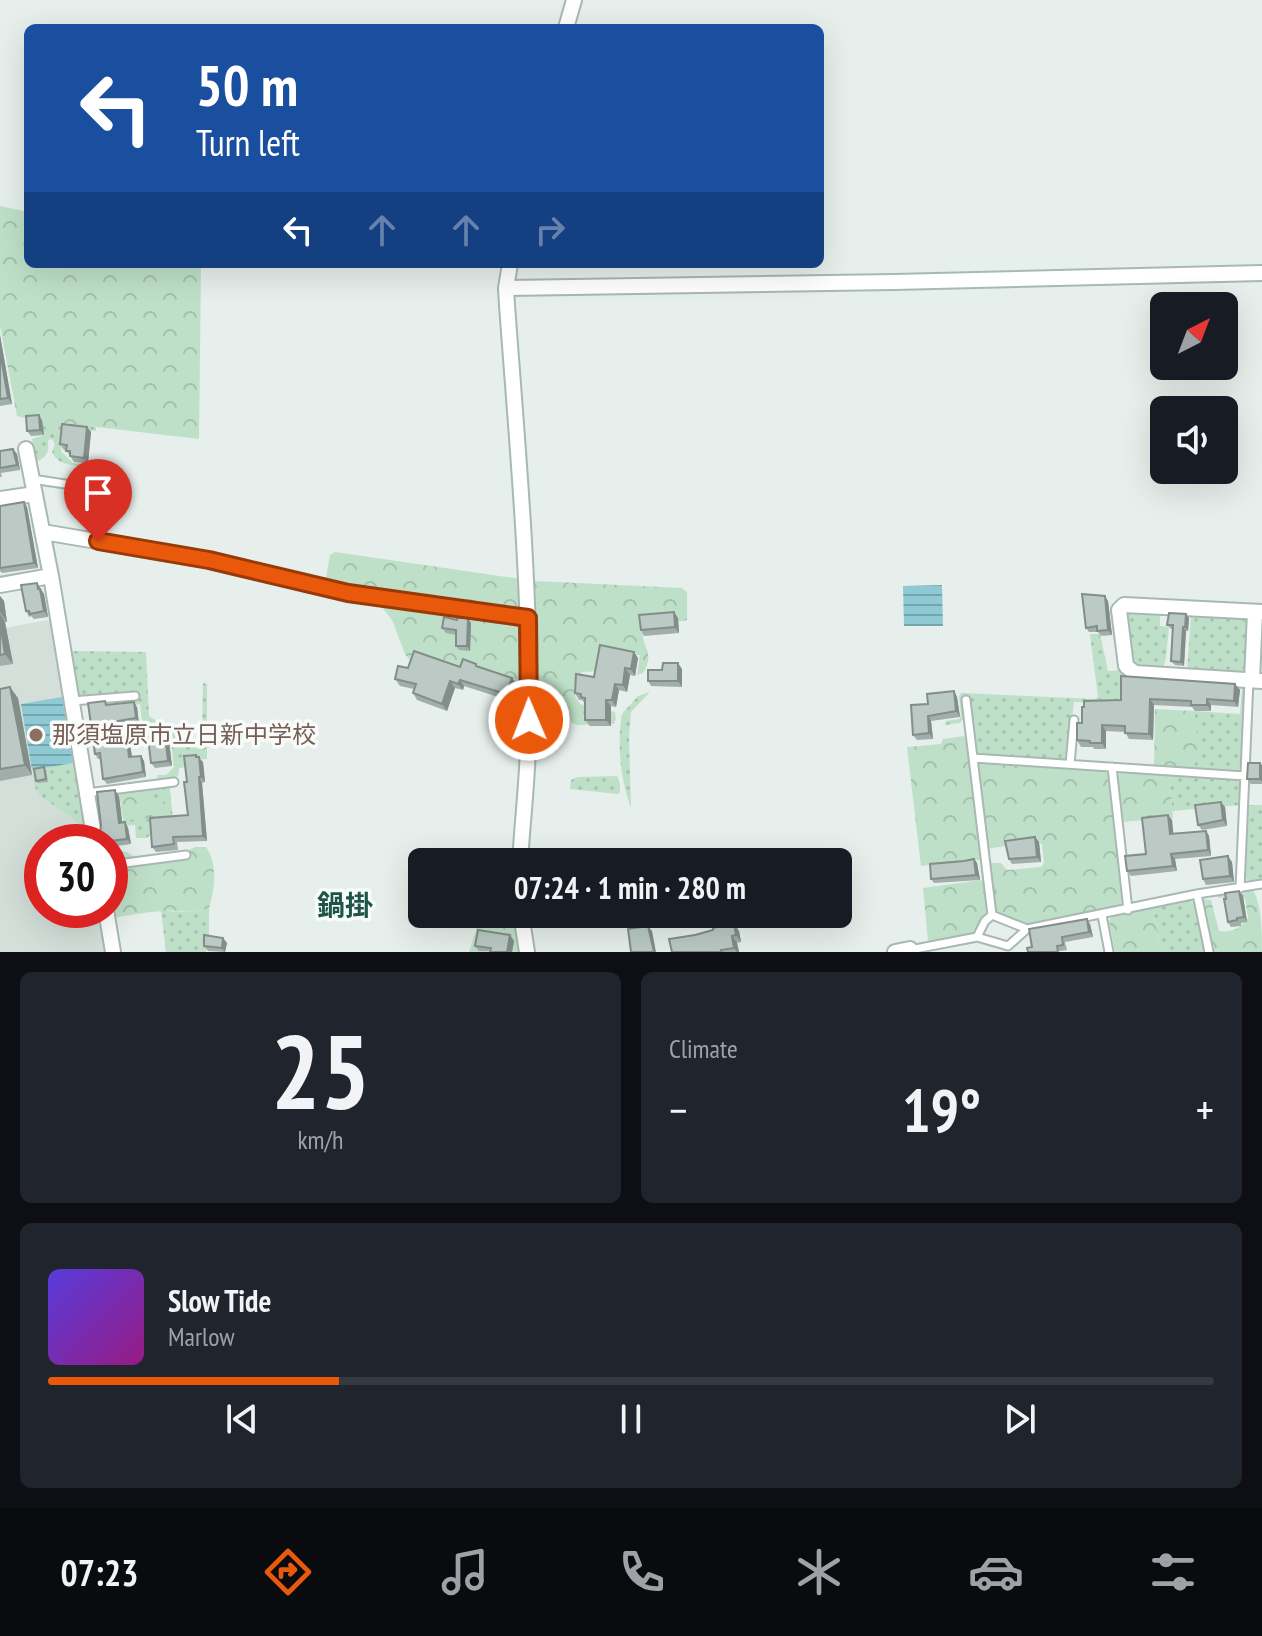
<!DOCTYPE html>
<meta charset="utf-8">
<style>
:root{--surface:#171b24;--page:#20242c;--text:#f1f3f6;--muted:#9ea1a6;--line:#363941;--accent:#ea580c}
body{margin:0;font-family:"PT Sans Narrow","Noto Sans JP",sans-serif;background:var(--page);color:var(--text);height:100vh;display:flex;flex-direction:column;font-size:30px;white-space:nowrap}
*{box-sizing:border-box;margin:0}
p{font-size:26px;color:var(--muted)}
.icon{flex:none;width:44px;height:44px;fill:none;stroke:currentColor;stroke-width:2;stroke-linecap:round;stroke-linejoin:round}
.map{position:relative;height:952px;overflow:hidden}
.details{display:flex;flex-direction:column;gap:20px;padding:20px;background:#0d0f14;flex:1}
.details>*{flex:none}
.hud{position:absolute;left:24px;top:24px;width:800px;height:244px;border-radius:12px;box-shadow:0 8px 32px #0002;background:#1a4fa0;color:#fff;overflow:hidden}
.needle{width:52px;rotate:42deg}
.buttons{position:absolute;left:1150px;top:292px;display:grid;gap:16px}
.buttons a{display:grid;place-items:center;width:88px;height:88px;border-radius:12px;background:var(--surface);box-shadow:0 8px 32px #0002;font-size:40px}
.speed{position:absolute;left:24px;top:824px;display:flex;gap:16px;font-size:40px;font-weight:700;text-align:center}
.speed>*{display:grid;place-content:center;width:104px;height:104px;border-radius:50%;background:var(--surface);box-shadow:0 8px 32px #0002;line-height:1}
.speed .limit{border:12px solid #d22;background:#fff;color:#111}
.pin{position:absolute;display:grid;place-items:center;width:68px;height:68px;color:#fff;margin:-82px -34px;border-radius:50% 50% 50% 0;rotate:-45deg;box-shadow:0 0 8px #0007}
.pin .icon{rotate:45deg}
.me{position:absolute;width:88px;margin:-44px;rotate:359deg;stroke-linejoin:round;filter:drop-shadow(0 0 6px #0008)}
.turn{display:flex;align-items:center;gap:28px;height:168px;padding:0 40px;font-size:36px}
.turn .icon{width:104px;height:104px;stroke-width:2.5}
.turn b{display:block;font-size:56px;line-height:68px}
.lanes{display:flex;align-items:center;height:76px;padding:0 40px;background:#0003;justify-content:center;gap:40px;direction:ltr}
.lanes .off{opacity:.35}
.big{font-size:60px;font-weight:700;line-height:1.1}
.details .tile{flex:1;display:flex;flex-direction:column;justify-content:center;gap:12px;min-width:0;padding:0 28px;border-radius:12px;background:var(--page)}
.details .dial{align-items:center;gap:0}
.dial b{font-size:104px;line-height:1}
.song{display:flex;align-items:center;gap:24px}
.cover{width:96px;height:96px;border-radius:12px;background:linear-gradient(135deg,hsl(250 70% 55%),hsl(310 70% 35%))}
.played{height:8px;border-radius:4px;background:linear-gradient(90deg,var(--accent) 25%,var(--line) 25%)}
.keys{display:flex;justify-content:space-around;direction:ltr}
.heat{display:flex;justify-content:space-between;align-items:center;font-size:44px;direction:ltr}
.details .tiles{flex:1;display:grid;gap:20px;grid-template-columns:1fr 1fr}
.tile:last-child{grid-column:span 2}
.trip{position:absolute;left:408px;top:848px;width:444px;height:80px;border-radius:12px;background:var(--surface);box-shadow:0 8px 32px #0002;font-weight:700;line-height:80px;text-align:center}
.tab-bar{display:flex;height:128px;justify-content:space-around;align-items:center;background:#090b0e;color:var(--muted)}
.tab-bar .icon{width:56px;height:56px}
.tab-bar .selected{color:var(--accent)}
.tab-bar b{font-size:36px;color:var(--text)}
.map>svg:first-child{display:block}
.built{fill:#d4dfda}
.grass{fill:url(#grass-dots)}
.forest{fill:url(#forest-crowns)}
.water{fill:url(#water-rules)}
.lines{fill:none;stroke-linecap:round;stroke-linejoin:round}
.lane-casing{stroke:#a8b8b2;stroke-width:11}
.street-casing{stroke:#a8b8b2;stroke-width:18}
.lane{stroke:#fff;stroke-width:7}
.street{stroke:#fff;stroke-width:14}
.wall{fill:#a1aea9}
.shaded-wall{fill:#838d89}
.building{fill:#bbcac4;stroke:#838d89;stroke-width:2}
.route-casing{stroke:#983908;stroke-width:20}
.route{stroke:#ea580c;stroke-width:14}
.education-dot{fill:#8d6e63;stroke:#f7fbf9;stroke-width:3}
.labels{text-anchor:middle;stroke-width:7;stroke-linejoin:round;paint-order:stroke}
.education-label{font-size:24px;fill:#785e54;stroke:#f7fbf9;text-anchor:start}
.quarter-label{font-size:28px;font-weight:bold;fill:#1f5548;stroke:#f7fbf9}
</style>
<div class="map">
<svg width="1262" height="952" viewBox="0 0 1262 952">
<defs>
<pattern id="grass-dots" width="8" height="8" patternUnits="userSpaceOnUse" patternTransform="scale(2)"><rect width="8" height="8" fill="#bfe0c8"/><path d="M2 2h.1M6 6h.1" fill="none" stroke="#a4c1ad" stroke-width="1.8" stroke-linecap="round"/></pattern>
<pattern id="forest-crowns" width="20" height="18" patternUnits="userSpaceOnUse" patternTransform="scale(2)"><rect width="20" height="18" fill="#bfe0c8"/><path d="M2 6a3 3 0 1 1 6 0M12 15a3 3 0 1 1 6 0" fill="none" stroke="#a4c1ad"/></pattern>
<pattern id="water-rules" width="6" height="5" patternUnits="userSpaceOnUse" patternTransform="scale(2)"><rect width="6" height="5" fill="#8ec9d4"/><path d="M0 2.5h6" fill="none" stroke="#74a5ad"/></pattern>
</defs>
<rect width="100%" height="100%" fill="#e6efeb"/>
<!-- built -->
<path class="built" d="M53 619 91 842H42V910H103L110 952H0V629Z"/>
<!-- grass -->
<path class="grass" d="M42 420 96 427V431L69 428 64 430 61 451 73 463 82 464V467C69 464 58 465 52 452L55 444 52 439 48 440C49 451 48 455 39 461L35 460 32 439 44 435Z
M1129 611 1160 613V626L1169 627 1166 658 1163 668H1139L1131 663 1125 617Z
M1191 614 1245 616 1250 622 1247 667 1239 673 1187 671Z
M1090 634H1099L1101 638 1108 671 1124 670 1133 676V705L1074 702 1067 760 976 754 969 698H962L963 719 960 723 945 725 946 721 959 719 961 716 959 696 961 693 1095 699 1098 697Z
M68 651 146 652 149 716 196 748 202 738 203 683 207 684V759L186 760 187 767 179 768 178 776 174 779 158 781 157 775H166L174 767 171 740 150 742 144 739 140 704 120 707V701L139 699V692L78 697 75 695Z
M1242 688 1245 693 1243 766 1236 772 1191 770C1201 757 1195 727 1194 711L1240 714Z
M650 692 631 712 629 737 631 808C620 779 617 744 622 714L638 696Z
M76 762 90 841C77 837 85 835 80 826 78 823 75 820 72 818 62 809 49 804 40 795 33 787 33 779 33 770Z
M1169 775 1236 779 1242 784 1240 805 1172 811Z
M617 776 620 784V792L618 794 570 789 571 780 578 777Z
M165 786 170 789 173 820 153 827 150 830V835L147 838H136L135 825 124 826 119 792Z
M1246 805H1262V880L1252 882 1244 878Z
M1190 900 1195 904 1205 952H1161L1152 907Z
M209 908V937L207 940 206 952H166L161 911C175 911 197 913 209 908Z"/>
<!-- forest -->
<path class="forest" d="M0 206 28 212V264H201L199 439 29 419 17 416 0 326Z
M335 552 535 581 682 588 687 592V620L683 621 645 624C636 645 658 649 643 673L637 675 640 655H628L596 671 582 672 579 675 575 696 580 704 615 712 616 718 614 724 578 725 570 722 566 715C553 714 521 713 515 700 514 698 513 689 513 687L410 660 405 654 392 620 382 607 348 595 326 578 330 555Z
M1155 709 1194 711C1196 729 1203 755 1191 770L1154 767Z
M964 736 968 739 982 857 979 860 921 866 907 747 941 744 943 739Z
M978 761 1101 769 1109 774 1124 901 1118 908 1027 925 996 911 993 908 989 863H1001L1007 870 1041 867 1044 863 1042 844 1035 841 987 849 976 763Z
M1121 771 1169 775 1173 818 1121 822 1117 777Z
M132 790 147 793 155 801 170 802 172 811 168 814 136 820 123 819 120 796Z
M195 847H206C218 864 215 889 209 908 196 913 179 910 164 911 147 912 130 915 112 918L110 910V854C127 849 127 850 139 863L179 857 184 852Z
M982 880 985 882C986 890 990 902 988 910 987 913 974 930 972 934L928 941 923 888Z
M1252 888C1262 904 1262 932 1262 952H1212L1201 899 1211 900 1219 931C1232 933 1241 928 1248 918L1245 898 1241 895 1219 898 1217 896 1218 893Z
M1152 907 1161 952H1115L1109 921 1113 915Z
M490 917 515 922 524 952H512L513 941 485 952H469L479 921Z"/>
<!-- water -->
<path class="water" d="M942 585 943 626H904L903 586Z
M62 697 73 763 32 770 21 704Z"/>
<g class="lines">
<defs>
<path id="lane" d="M32 479 91 488
M966 700 992 915
M72 701 135 696
M973 758 1245 776
M1070 764 1074 720
M1112 767 1128 910
M87 793 174 782
M110 865 186 855
M1240 888 1249 680
M1197 894 1209 952
M1102 915 1109 952
M977 937 985 921 992 915 1027 929
M910 950 977 937 1008 946 1027 929 1197 894 1262 884"/>
<path id="street" d="M566 28 574 0
M510 264 506 288 507 305C517 442 530 579 529 717 529 765 523 814 520 862
M506 288 894 282 1262 273
M26 449 51 576 95 842
M0 499 35 494
M43 532 209 560 348 593 528 618
M0 585 51 576
M1262 612 1124 605 1119 610 1126 666 1135 673 1262 681
M1252 680 1255 612
M106 910 113 952
M521 914 527 952
M895 952 910 949"/>
</defs>
<!-- lane casing -->
<use href="#lane" class="lane-casing"/>
<!-- street casing -->
<use href="#street" class="street-casing"/>
<!-- lane -->
<use href="#lane" class="lane"/>
<!-- street -->
<use href="#street" class="street"/>
</g>
<!-- wall -->
<path class="wall" d="M0 335 12 404 0 406Z
M42 420 44 435 31 436 27 431Z
M87 427 91 432 88 463 74 462 66 450H64L60 444Z
M13 449 17 454 20 470 1 473 2 477H0V451Z
M0 506 27 507 38 568 2 573 0 571Z
M37 583 44 594 48 617 34 619 31 616 29 617 26 611Z
M0 596 4 601 7 622H5L13 664 0 666Z
M1108 601 1112 635 1101 636 1098 632H1089L1086 628Z
M674 612 678 618 679 633 644 636 641 630Z
M1186 614 1189 618 1188 631H1186L1184 666 1175 665 1171 661 1173 629H1171L1167 625Z
M468 618 471 623 470 651 459 650 456 646V635L446 633 442 628 457 620Z
M638 658 635 676 630 675 627 692 619 690 616 707 611 706V726H590L585 720V704L582 700H579L575 693 594 677Z
M478 666 517 684 511 701 464 686 463 690 455 688 447 711 417 700 413 693 414 689 400 686 395 679 408 668Z
M682 669V687L651 686 648 681Z
M1235 684 1240 690 1238 707 1211 705V711H1195L1192 707 1154 705 1153 740 1129 739 1125 732 1106 731V749H1094L1093 747H1081L1077 740 1082 723 1121 700Z
M0 689 18 698 32 775 0 781Z
M954 691 957 697 960 717 931 721 933 739 917 740 913 735 928 704Z
M108 705 137 707 139 724 122 726 123 740 130 745 132 757 141 756 144 761 146 777 107 784 103 779 101 759H98L95 754Z
M169 741 172 766 155 768 151 763Z
M198 757 203 762 205 782 202 783 207 841 177 842 178 850 156 852 152 847 188 815Z
M1262 765V784H1251L1247 779Z
M44 767 46 770 48 782 38 783 36 781Z
M119 796 122 823 125 822 128 828 131 844 110 847V842H100Z
M1221 802 1225 807 1227 826 1202 830 1198 825Z
M1168 815 1172 820 1173 834 1206 831 1209 836 1211 856 1175 859 1177 871 1131 876 1127 871 1146 854Z
M1035 837 1039 842 1041 862 1012 864 1009 859Z
M974 859 977 863 980 880 934 883 931 879 964 861Z
M1232 862 1234 882 1206 885 1203 879Z
M1239 891 1243 896 1247 922 1241 923V926L1231 927 1228 922Z
M1090 924 1093 937 1065 942 1067 950 1060 951 1032 947Z
M739 931 741 942 737 943 739 952H672Z
M510 935 514 941 512 952 479 951 475 946Z
M223 938 227 943 225 952 208 951 204 946Z"/>
<!-- shaded-wall -->
<path class="shaded-wall" d="M0 335 12 404 8 398 0 351Z
M39 415 42 420 44 435 40 430Z
M87 427 91 432 88 463 84 458Z
M13 449 17 454 20 470 17 465Z
M24 502 27 507 38 568 34 563Z
M37 583 44 594 48 617 44 611Z
M0 596 4 601 7 622 0 612Z
M1105 596 1108 601 1112 635 1108 630Z
M674 612 678 618 679 633 675 627Z
M0 614 5 622 13 664 5 654 0 623Z
M1186 614 1189 618 1188 631 1185 627Z
M468 618 471 623 470 651 467 646Z
M1183 627 1186 631 1184 666 1181 662Z
M634 652 638 658 635 676 631 669Z
M678 663 682 669V687L678 681Z
M625 668 630 675 627 692 623 685Z
M512 678 517 684 511 701 506 694Z
M460 680 464 686 463 690 458 684Z
M450 681 455 688 447 711 442 704Z
M615 684 619 690 616 707 612 700Z
M1235 684 1240 690 1238 707 1234 701Z
M10 687 18 698 32 775 25 765Z
M954 691 957 697 960 717 956 711Z
M1150 699 1154 705 1153 740 1149 734Z
M1207 699 1211 705V711L1207 705Z
M606 700 611 706V726L606 720Z
M134 702 137 707 139 724 136 718Z
M928 716 931 721 933 739 929 733Z
M118 721 122 726 124 745 120 740Z
M1102 725 1106 731V749L1102 743Z
M165 735 169 741 172 766 168 761Z
M127 739 130 745 133 762 129 757Z
M196 755 203 762 205 782 201 777Z
M141 756 144 761 146 777 143 772Z
M1260 763 1262 765V782L1260 779Z
M199 777 202 783 207 841 203 836Z
M115 790 119 796 123 828 119 823Z
M1221 802 1225 807 1227 826 1223 820Z
M1168 815 1172 820 1174 839 1170 834Z
M125 822 128 828 131 844 127 839Z
M1206 831 1209 836 1211 856 1208 850Z
M1035 837 1039 842 1041 862 1037 857Z
M1171 854 1175 859 1177 871 1173 866Z
M1228 856 1232 862 1234 882 1230 876Z
M974 859 977 863 980 880 976 875Z
M1239 891 1243 896 1247 922 1244 917Z
M1087 919 1090 924 1093 937 1089 932Z
M734 923 739 931 741 942 736 935Z
M648 926 652 931 656 952H654Z
M510 935 514 941 512 952H507Z
M732 936 737 943 739 952H737L734 948Z
M223 938 227 943 225 952 222 948Z"/>
<!-- building -->
<path class="building" d="M0 351 8 398 0 399Z
M39 415 40 430 27 431 26 416Z
M62 424 87 427 84 458 70 456V451H66L67 445 60 444Z
M13 449 17 465 0 468V451Z
M24 502 34 563 0 568V506Z
M37 583 38 589H40L44 611 30 614 29 611H26L21 585Z
M1082 594 1105 596 1108 630 1097 631V626L1086 628Z
M674 612 675 627 641 630 639 615Z
M1169 613 1186 614 1185 627H1183L1181 662 1171 661 1173 625H1167Z
M444 617 457 620V618H468L467 646H456V630L442 628Z
M0 623 5 654 0 655Z
M600 645 634 652 631 669 625 668 623 685 615 684 612 700H606V720H585V698L581 697V694L575 693 576 674 594 677Z
M414 651 460 667 463 659 476 664V666L512 678 506 694 460 680 458 684 450 681 442 704 413 693 416 684 395 679 398 666 408 668Z
M663 663H678V681H648V670H662Z
M1121 676 1235 684 1234 701 1207 699V705H1191V701L1150 699 1149 734 1125 733V726L1102 725V743H1090V741L1077 740V723H1082V707H1084V701L1121 700Z
M10 687 25 765 0 769V689Z
M954 691 956 711 928 716 929 733 913 735 911 705 928 704 927 694Z
M105 701 106 705 134 702 136 718 118 721 120 740 127 739 129 757 141 756 143 772 103 779 100 753 95 754 88 703Z
M165 735 168 761 151 763 148 737Z
M196 755V757H199L201 777H199L203 836 173 837 174 844 152 847 150 818 188 815 184 782H187L184 756Z
M1248 763H1260V779H1247Z
M44 767 46 779 36 781 34 769Z
M115 790 119 823 125 822 127 839 99 842 101 825 97 792Z
M1221 802 1223 820 1198 825 1195 805Z
M1168 815 1170 834 1206 831 1208 850 1171 854 1173 866 1127 871 1125 856 1146 854 1142 818Z
M81 830 84 842H74L72 831Z
M1035 837 1037 857 1009 859 1005 841Z
M1228 856 1230 876 1203 879 1200 860Z
M974 859 976 875 931 879 930 864 964 861Z
M1239 891 1244 917 1237 918V920L1228 922 1224 899H1226L1225 893Z
M1087 919 1089 932 1062 937 1063 945 1057 946 1058 952H1028L1027 948 1032 947 1029 929Z
M734 923 736 935 732 936 734 948 721 950 722 952H672L669 939 695 935 713 930V928Z
M648 926 654 952H631L628 929Z
M478 930 510 935 507 952H490L491 948 475 946Z
M204 935 223 938 222 948 204 946Z"/>
<g class="lines">
<defs>
<path id="route" d="M98 541 209 560 348 593 528 618 529 720"/>
</defs>
<!-- route casing -->
<use href="#route" class="route-casing"/>
<!-- route -->
<use href="#route" class="route"/>
</g>
<!-- markers -->
<circle class="education-dot" cx="36" cy="735" r="8"/>
<g class="labels">
<!-- education labels -->
<g class="education-label">
<text x="52" y="743">那須塩原市立日新中学校</text>
</g>
<!-- quarter labels -->
<g class="quarter-label">
<text x="345" y="915">鍋掛</text>
</g>
</g>
</svg>
<div class="buttons">
<a><svg class="needle" viewBox="-14 -14 28 28"><path d="M0-13l5 13h-10z" fill="#e53935"/><path d="M0 13l5-13h-10z" fill="#9ea1a6"/></svg></a>
<a><svg class="icon" aria-label="sound" viewBox="0 0 24 24"><path d="M4 9h4l5-4v14l-5-4H4zM17 9q2 3 0 6"/></svg></a>
</div>
<div class="speed"><div class="limit">30</div></div>
<div class="pin" style="left:98px;top:541px;background:#d93025"><svg class="icon" aria-label="arrive" viewBox="0 0 24 24"><path d="M6 21V4h12l-3 4 3 4H6"/></svg></div>
<svg class="me" style="left:529px;top:720px" viewBox="-20 -20 40 40"><circle r="17" fill="#ea580c" stroke="#fff" stroke-width="3"/><path d="M0-11L8 9 0 5-8 9z" fill="#fff"/></svg>
<div class="trip">07:24 · 1 min · 280 m</div>
<div class="hud">
<div class="turn"><svg class="icon" aria-label="left" viewBox="0 0 24 24"><path d="M17 20v-9H6M10 6l-5 5 5 5"/></svg><div><b>50 m</b>Turn left</div></div>
<div class="lanes"><svg class="icon" aria-label="left" viewBox="0 0 24 24"><path d="M17 20v-9H6M10 6l-5 5 5 5"/></svg><svg class="icon off" aria-label="ahead" viewBox="0 0 24 24"><path d="M12 20V5M6 11l6-6 6 6"/></svg><svg class="icon off" aria-label="ahead" viewBox="0 0 24 24"><path d="M12 20V5M6 11l6-6 6 6"/></svg><svg class="icon off" aria-label="right" viewBox="0 0 24 24"><path d="M7 20v-9h11M14 6l5 5-5 5"/></svg></div>
</div>
</div>
<section class="details">
<div class="tiles">
<div class="tile dial"><b>25</b><p>km/h</p></div>
<div class="tile"><p>Climate</p>
<div class="heat"><a>−</a><b class="big">19°</b><a>+</a></div>
</div>
<div class="tile">
<div class="song"><i class="cover"></i><div><b>Slow Tide</b><p>Marlow</p></div></div>
<div class="played"></div>
<div class="keys"><svg class="icon" aria-label="previous" viewBox="0 0 24 24"><path d="M18 5L8 12l10 7zM5 5v14"/></svg><svg class="icon" aria-label="pause" viewBox="0 0 24 24"><path d="M8 5v14M16 5v14"/></svg><svg class="icon" aria-label="next" viewBox="0 0 24 24"><path d="M6 5l10 7-10 7zM19 5v14"/></svg></div>
</div>
</div>
</section>
<nav class="tab-bar">
<b>07:23</b>
<svg class="icon selected" aria-label="directions" viewBox="0 0 24 24"><path d="M12 3l9 9-9 9-9-9zM9 14v-3h6M13 9l2 2-2 2"/></svg>
<svg class="icon" aria-label="music" viewBox="0 0 24 24"><path d="M9 18V5l10-2v13"/><circle cx="6" cy="18" r="3"/><circle cx="16" cy="16" r="3"/></svg>
<svg class="icon" aria-label="phone" viewBox="0 0 24 24"><path d="M5 4h4l2 5-3 2q2 4 5 5l2-3 5 2v4C11 20 4 13 5 4z"/></svg>
<svg class="icon" aria-label="climate" viewBox="0 0 24 24"><path d="M12 3v18M4 7l16 10M4 17L20 7"/></svg>
<svg class="icon" aria-label="car" viewBox="0 0 24 24"><path d="M5 17H2v-5l4-1 3-4h7l3 4 3 1v5h-3M9 17h6M6 11h13"/><circle cx="7" cy="17" r="2"/><circle cx="17" cy="17" r="2"/></svg>
<svg class="icon" aria-label="filters" viewBox="0 0 24 24"><path d="M4 7h16M4 17h16"/><circle cx="9" cy="7" r="2"/><circle cx="15" cy="17" r="2"/></svg>
</nav>
